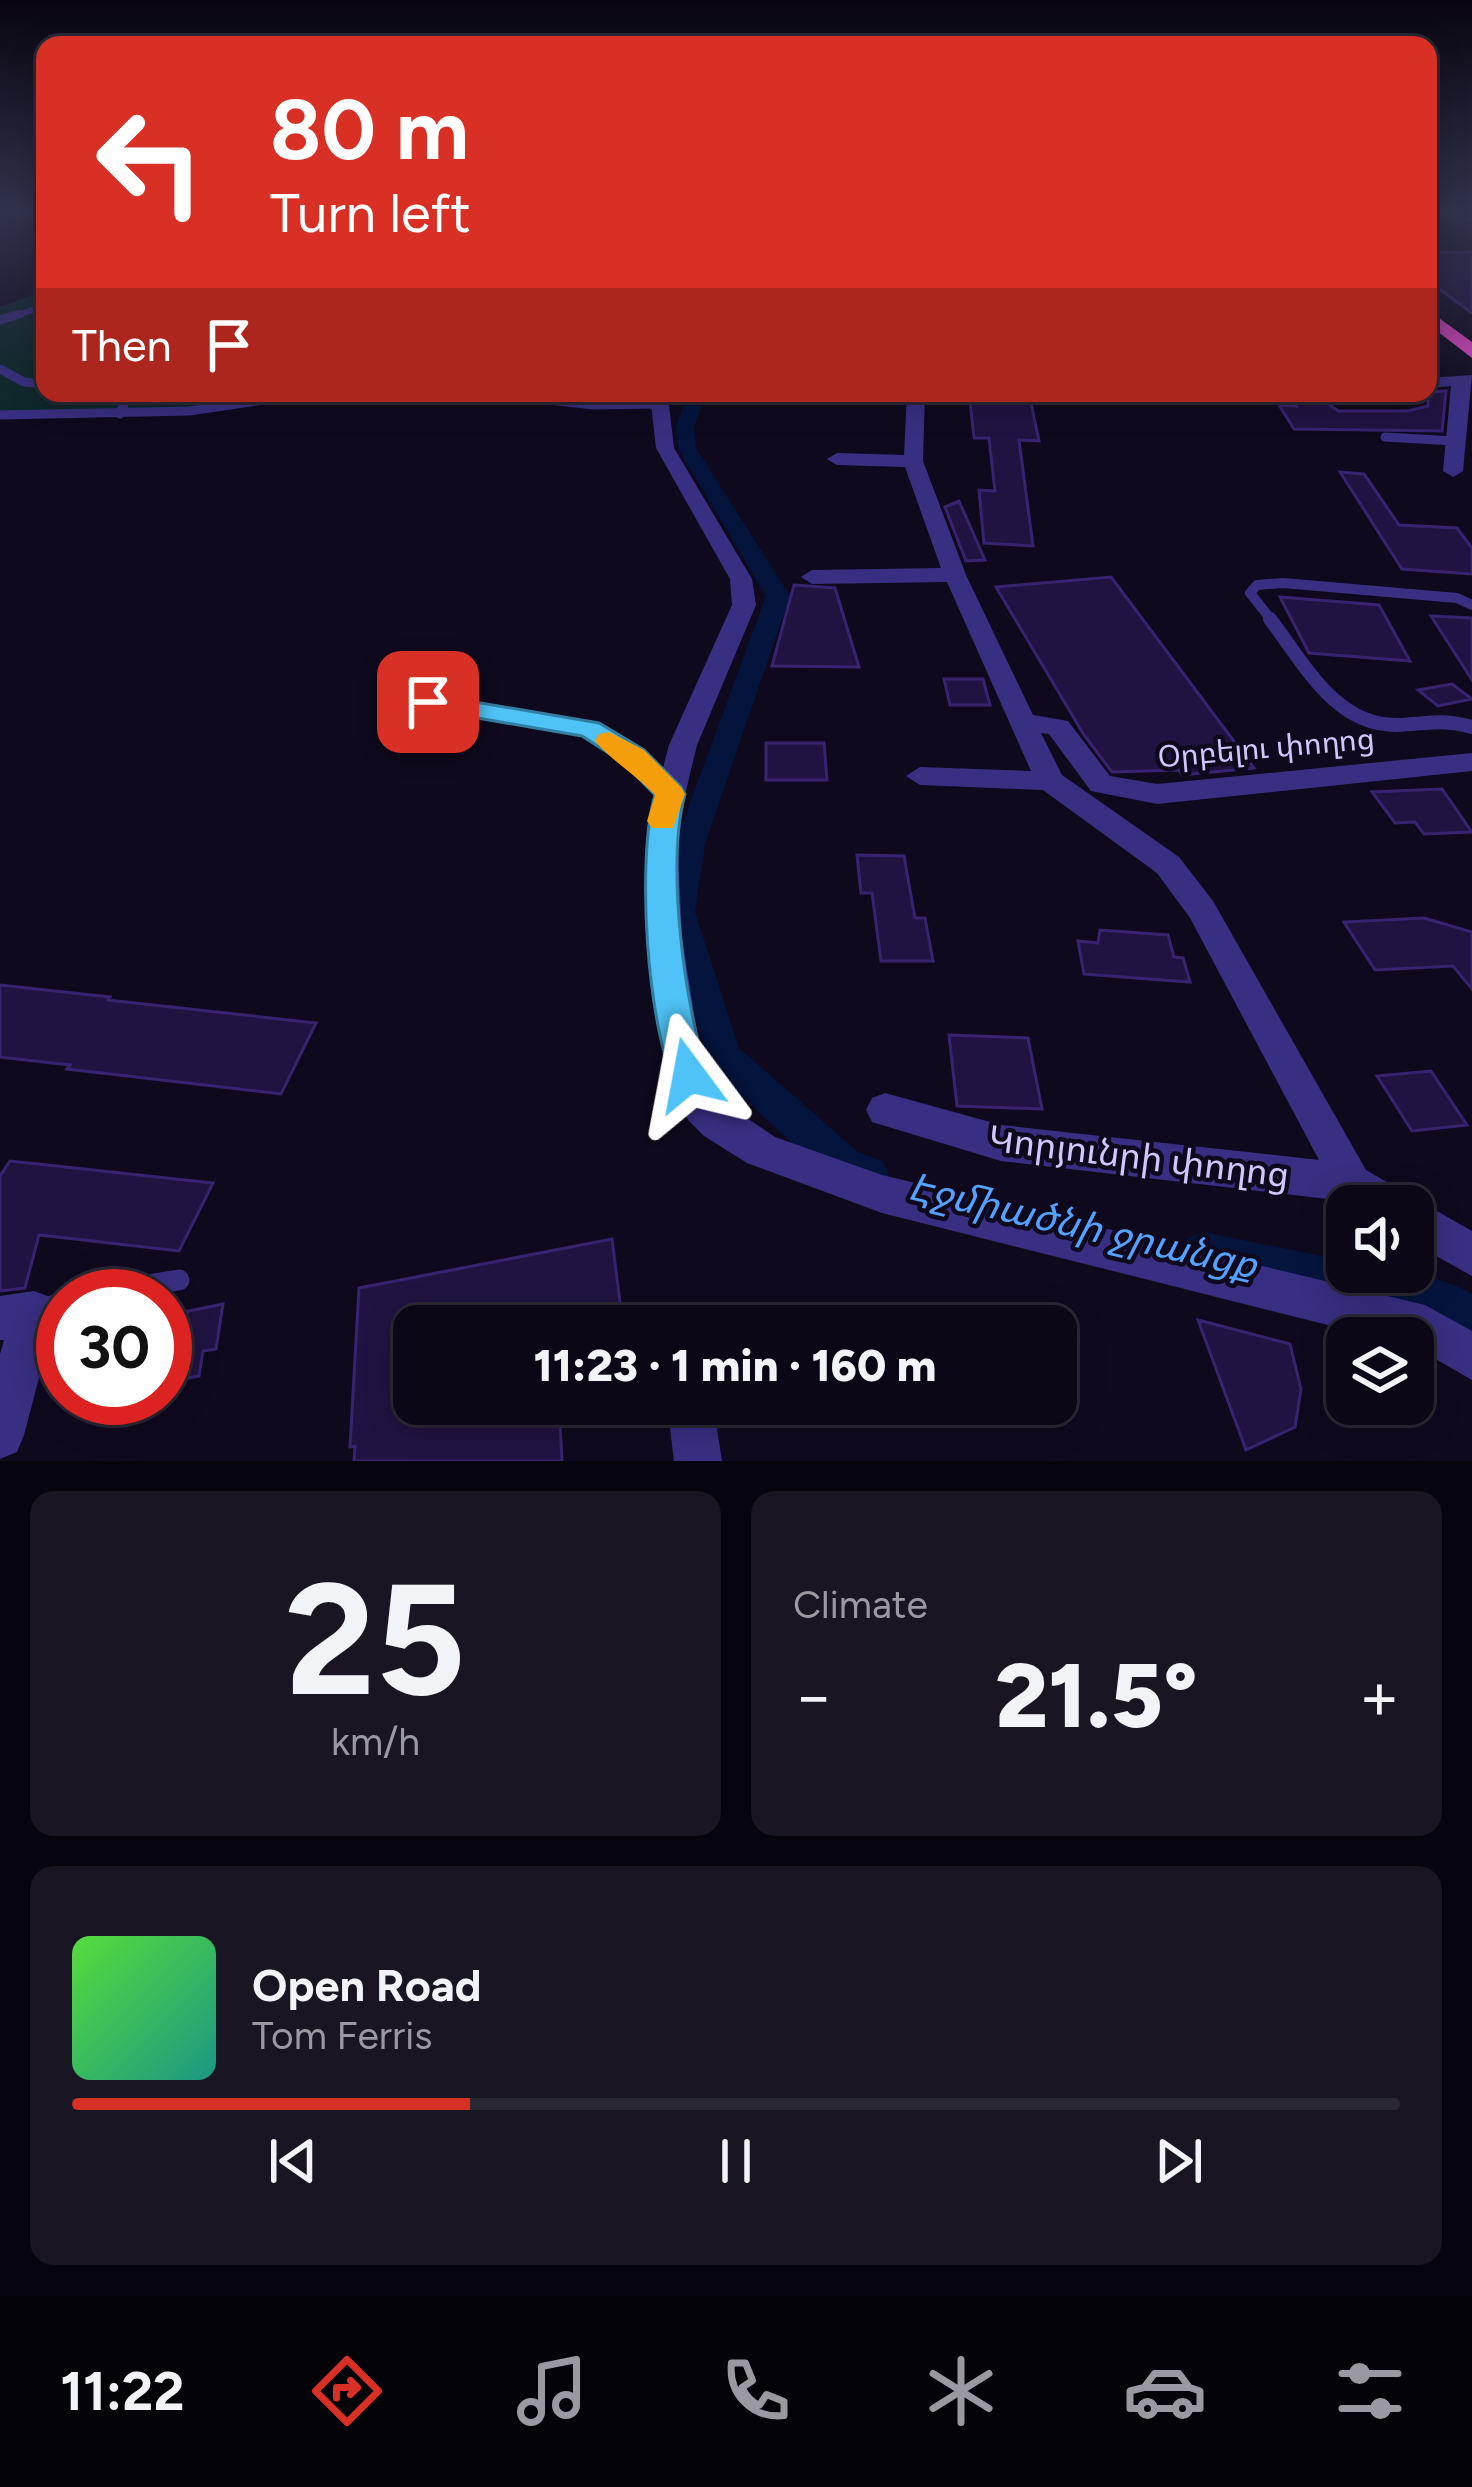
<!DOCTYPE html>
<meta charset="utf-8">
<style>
:root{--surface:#0b0716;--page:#191523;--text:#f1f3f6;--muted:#9a99a1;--line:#2b2835;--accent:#d93025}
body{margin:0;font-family:Figtree,"Noto Sans Armenian",sans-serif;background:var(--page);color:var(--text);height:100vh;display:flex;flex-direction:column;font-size:45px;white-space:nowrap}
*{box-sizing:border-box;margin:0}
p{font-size:39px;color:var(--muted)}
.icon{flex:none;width:66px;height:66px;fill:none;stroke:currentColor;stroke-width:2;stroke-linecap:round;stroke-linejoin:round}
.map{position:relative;height:1461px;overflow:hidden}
.side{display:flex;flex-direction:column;gap:30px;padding:30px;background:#06040c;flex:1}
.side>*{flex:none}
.guide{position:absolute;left:36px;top:36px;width:1401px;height:366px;border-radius:24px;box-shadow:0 6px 30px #0003,0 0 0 3px var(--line);background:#d93025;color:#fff;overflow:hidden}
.tools{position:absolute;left:1326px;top:1185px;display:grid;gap:24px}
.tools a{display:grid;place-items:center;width:108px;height:108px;border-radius:24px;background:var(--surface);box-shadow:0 6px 30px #0003,0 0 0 3px var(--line);font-size:60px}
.speed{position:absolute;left:36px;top:1269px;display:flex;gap:24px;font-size:60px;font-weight:700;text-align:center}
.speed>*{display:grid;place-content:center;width:156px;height:156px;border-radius:50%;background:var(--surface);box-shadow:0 6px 30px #0003,0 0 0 3px var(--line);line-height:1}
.speed .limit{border:18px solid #d22;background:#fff;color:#111}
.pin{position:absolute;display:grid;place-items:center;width:102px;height:102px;color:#fff;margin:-51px;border-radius:24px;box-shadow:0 6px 18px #0006}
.me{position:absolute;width:132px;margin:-66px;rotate:347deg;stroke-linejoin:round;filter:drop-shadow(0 0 9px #0008)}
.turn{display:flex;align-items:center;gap:42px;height:252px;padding:0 36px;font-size:54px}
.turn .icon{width:156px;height:156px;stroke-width:2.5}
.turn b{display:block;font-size:84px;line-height:102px}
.then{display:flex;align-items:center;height:114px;padding:0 36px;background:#0003;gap:24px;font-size:45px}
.big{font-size:90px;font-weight:800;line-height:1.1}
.side .widget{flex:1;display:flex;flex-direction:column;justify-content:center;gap:18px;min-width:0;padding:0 42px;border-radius:24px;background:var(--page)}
.side .dial{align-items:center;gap:0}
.dial b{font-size:156px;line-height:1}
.song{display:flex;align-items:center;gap:36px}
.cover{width:144px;height:144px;border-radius:18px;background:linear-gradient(135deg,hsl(110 70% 55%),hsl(170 70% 35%))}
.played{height:12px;border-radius:6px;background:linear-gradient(90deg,var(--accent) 30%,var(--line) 30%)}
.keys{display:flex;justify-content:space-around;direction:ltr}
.heat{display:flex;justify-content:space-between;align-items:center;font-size:66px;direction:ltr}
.side .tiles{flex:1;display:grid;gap:30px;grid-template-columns:1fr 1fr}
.widget:last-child{grid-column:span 2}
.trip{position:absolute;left:393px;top:1305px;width:684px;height:120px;border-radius:24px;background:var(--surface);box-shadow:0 6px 30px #0003,0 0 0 3px var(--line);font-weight:800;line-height:120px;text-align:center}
.menu{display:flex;height:192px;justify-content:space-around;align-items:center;background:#040309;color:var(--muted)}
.menu .icon{width:84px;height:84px}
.menu .current{color:var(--accent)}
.menu b{font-size:54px;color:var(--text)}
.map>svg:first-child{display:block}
.green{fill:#0c2728}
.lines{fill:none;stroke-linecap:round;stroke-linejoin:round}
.canal{fill:#04143d;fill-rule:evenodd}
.building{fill:#201341;stroke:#382370;stroke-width:3}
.service-far4{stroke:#392f82;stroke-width:6}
.service-far3{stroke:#392f82;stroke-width:9}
.service-far2{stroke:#392f82;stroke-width:10}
.service-far1{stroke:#392f82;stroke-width:14}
.service{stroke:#392f82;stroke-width:21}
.minor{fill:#392f82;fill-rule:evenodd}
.trunk{fill:#e547c6;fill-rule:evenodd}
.route{fill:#4fc3f7;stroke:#337fa1;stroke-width:3}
.slow{fill:#f59e0b}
.labels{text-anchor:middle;stroke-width:9;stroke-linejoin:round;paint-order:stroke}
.street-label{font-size:30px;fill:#d2c6ff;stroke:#0f091e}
.near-street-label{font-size:36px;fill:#d2c6ff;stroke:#0f091e}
.near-water-label{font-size:39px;font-style:italic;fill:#54a2ff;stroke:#0f091e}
</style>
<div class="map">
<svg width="1472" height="1461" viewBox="0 0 1472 1461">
<rect width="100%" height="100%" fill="#0f091e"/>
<!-- green -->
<path class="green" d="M45 290V393H301L148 414 0 419V307Z"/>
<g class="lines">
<!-- canal -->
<path class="canal" d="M688 393H706L694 427 696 448 790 596 705 844 695 912 739 1048 858 1152 883 1162 889 1175 883 1188 869 1194 830 1178 711 1068 663 912 675 844 766 596 678 448 676 427Z
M1203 1232 1347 1261V1272C1391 1272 1433 1271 1472 1294V1341L1436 1322 1203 1274 1188 1268 1182 1253 1188 1238Z"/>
</g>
<!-- building -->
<path class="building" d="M1472 252V313L1428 281V253Z
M1446 391 1442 431 1294 429 1279 405 1296 406 1287 393H1314L1338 411H1408L1428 406V392Z
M970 401 1031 403 1039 441 1019 440 1033 546 984 543 979 490 995 491 989 438H974Z
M1340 472 1364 474 1399 525 1457 528 1472 548V574L1402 569Z
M959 501 985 560 966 561 945 507Z
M1111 577 1254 768 1182 775 1179 770 1112 772 1084 735 996 587Z
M794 585 835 588 859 667 772 666Z
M1280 597 1379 605 1410 661 1309 653Z
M1431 616 1472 618V680Z
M944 679H983L990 705H950Z
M1452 684 1472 699 1438 706 1418 690Z
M766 743H824L827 780H766Z
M1442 789 1472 832 1424 834 1415 822 1395 823 1372 792Z
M857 855 904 856 915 918H925L933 961H881L872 893H861Z
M1424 918 1472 932V989L1453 966 1375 970 1344 922Z
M1100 930 1168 935 1174 957 1183 958 1190 982 1084 974 1078 941 1098 943Z
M0 985 110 997 108 1000 316 1023 281 1094 67 1069 70 1065 0 1057Z
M949 1035 1028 1038 1042 1109 957 1106Z
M1431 1071 1467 1125 1412 1131 1377 1076Z
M10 1161 213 1183 179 1251 39 1235 25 1288 0 1291V1176Z
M612 1239 623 1326H414V1404H559L562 1461H354L355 1446 350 1447 359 1288Z
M223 1304 216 1349 203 1351 199 1376 165 1383V1316Z
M1198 1320 1290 1344 1301 1389 1295 1427 1246 1450Z"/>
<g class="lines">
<!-- service-far4 -->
<path class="service-far4" d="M11 317 45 306"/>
<!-- service-far3 -->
<path class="service-far3" d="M0 320 20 314
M0 369 24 382 45 384
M488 393 593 405 660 404
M120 414 126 399 121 393
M0 415 189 411 313 393
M1385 437 1454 441"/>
<!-- service-far2 -->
<path class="service-far2" d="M1273 622 1250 593 1257 585 1283 583 1457 598 1472 605"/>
<!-- service-far1 -->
<path class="service-far1" d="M1270 619C1304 663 1335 726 1397 725 1428 724 1439 718 1472 727
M428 702 590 729 634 756 670 794"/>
<!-- service -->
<path class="service" d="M81 1296 179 1280
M39 1311 63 1302"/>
<!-- minor -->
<path class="minor" d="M1430 209 1472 215V223L1432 211Z
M1472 375 1463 471 1453 477 1443 471 1451 386 1428 388V378Z
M662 393H681L669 405 674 448 752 579 756 605 697 745 677 828 682 937 701 1058 714 1096 775 1137 882 1175 1425 1305 1472 1331V1380L1413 1346V1338H1380L882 1213 747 1163 704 1136 688 1120 671 1087 661 1042 645 894 647 828 669 745 732 605 730 579 656 448 651 404Z
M907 393H925L923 461 966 575 1033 715 1068 721 1110 776 1157 784 1472 753V771L1157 804 1091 791 1049 734 1041 733 1062 775 1179 857 1213 901 1366 1170 1404 1192 1409 1202 1428 1206 1472 1231V1276L1413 1243V1206H1353L1345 1201 1001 1161 872 1122 866 1110 872 1098 885 1093 1001 1125 1319 1160 1190 918 1157 873 1043 790 920 785 906 776 920 767 1031 771 947 582 812 584 801 577 812 570 941 568 905 467 837 465 827 459 837 453 904 455Z
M34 1291 50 1297 56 1313 24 1435 17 1452 0 1459V1354L4 1340H0V1296Z
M667 1404H713L722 1461H674Z"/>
<!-- trunk -->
<path class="trunk" d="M1428 310 1472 342V358L1428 324Z"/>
</g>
<!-- sky -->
<linearGradient id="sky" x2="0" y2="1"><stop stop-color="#080510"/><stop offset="0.51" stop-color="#31324c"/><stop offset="1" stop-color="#31324c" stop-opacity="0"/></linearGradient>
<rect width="1472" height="413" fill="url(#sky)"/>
<!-- route -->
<path class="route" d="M428 694 599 723 644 750 681 787 685 794C666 864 684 1005 708 1075L702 1086 689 1091 676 1086C647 1027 636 859 655 795L624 763 582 736 419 708 415 702 419 697Z"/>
<!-- slow -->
<path class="slow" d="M609 732 644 750 681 787 685 794 673 828H652L647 821 655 795C637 776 611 760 595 741L599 734Z"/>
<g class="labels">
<!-- street labels -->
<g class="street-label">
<text transform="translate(1266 748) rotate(-5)" y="10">Օրբելու փողոց</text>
</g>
<!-- near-street labels -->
<g class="near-street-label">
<text transform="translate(1139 1156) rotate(7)" y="13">Կորյունրի փողոց</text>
</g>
<!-- near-water labels -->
<g class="near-water-label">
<text transform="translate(1083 1225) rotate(13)" y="14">Էջմիածնի ջրանցք</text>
</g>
</g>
</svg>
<div class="tools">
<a><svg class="icon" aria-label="sound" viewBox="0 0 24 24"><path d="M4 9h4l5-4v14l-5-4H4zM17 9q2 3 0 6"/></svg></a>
<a><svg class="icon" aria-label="layers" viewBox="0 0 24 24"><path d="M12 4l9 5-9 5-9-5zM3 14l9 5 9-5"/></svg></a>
</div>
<div class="speed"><div class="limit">30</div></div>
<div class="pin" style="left:428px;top:702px;background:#d93025"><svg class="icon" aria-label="arrive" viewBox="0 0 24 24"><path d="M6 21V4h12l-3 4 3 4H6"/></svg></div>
<svg class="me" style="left:689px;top:1075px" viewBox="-20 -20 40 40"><path d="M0-17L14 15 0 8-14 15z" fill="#4fc3f7" stroke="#fff" stroke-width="4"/></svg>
<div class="trip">11:23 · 1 min · 160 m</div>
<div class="guide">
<div class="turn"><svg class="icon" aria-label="left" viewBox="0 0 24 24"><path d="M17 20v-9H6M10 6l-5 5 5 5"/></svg><div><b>80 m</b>Turn left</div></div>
<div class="then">Then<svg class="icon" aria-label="arrive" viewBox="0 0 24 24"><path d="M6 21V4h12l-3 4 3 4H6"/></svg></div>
</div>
</div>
<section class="side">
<div class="tiles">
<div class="widget dial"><b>25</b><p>km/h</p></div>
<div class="widget"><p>Climate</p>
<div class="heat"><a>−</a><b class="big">21.5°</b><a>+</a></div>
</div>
<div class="widget">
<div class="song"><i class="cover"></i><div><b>Open Road</b><p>Tom Ferris</p></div></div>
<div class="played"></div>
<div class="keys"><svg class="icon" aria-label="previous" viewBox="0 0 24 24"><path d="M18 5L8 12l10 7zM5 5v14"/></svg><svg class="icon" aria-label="pause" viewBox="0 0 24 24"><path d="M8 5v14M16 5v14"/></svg><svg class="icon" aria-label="next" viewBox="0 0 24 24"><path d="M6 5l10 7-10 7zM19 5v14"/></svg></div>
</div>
</div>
</section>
<nav class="menu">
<b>11:22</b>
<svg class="icon current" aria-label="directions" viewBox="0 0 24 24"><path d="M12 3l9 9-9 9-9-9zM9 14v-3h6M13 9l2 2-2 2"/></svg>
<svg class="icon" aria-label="music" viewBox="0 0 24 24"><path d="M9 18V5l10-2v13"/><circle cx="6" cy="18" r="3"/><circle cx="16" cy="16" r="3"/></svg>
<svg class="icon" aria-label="phone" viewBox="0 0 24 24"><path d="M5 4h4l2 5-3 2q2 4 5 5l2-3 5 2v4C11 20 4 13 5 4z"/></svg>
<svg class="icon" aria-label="climate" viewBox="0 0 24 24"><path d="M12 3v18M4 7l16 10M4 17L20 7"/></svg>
<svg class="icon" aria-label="car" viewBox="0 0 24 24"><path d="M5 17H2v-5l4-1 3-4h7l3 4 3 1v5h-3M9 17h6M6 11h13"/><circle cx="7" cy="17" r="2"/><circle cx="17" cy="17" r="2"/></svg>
<svg class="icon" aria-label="filters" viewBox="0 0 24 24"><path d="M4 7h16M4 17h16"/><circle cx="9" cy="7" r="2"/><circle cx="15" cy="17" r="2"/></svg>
</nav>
